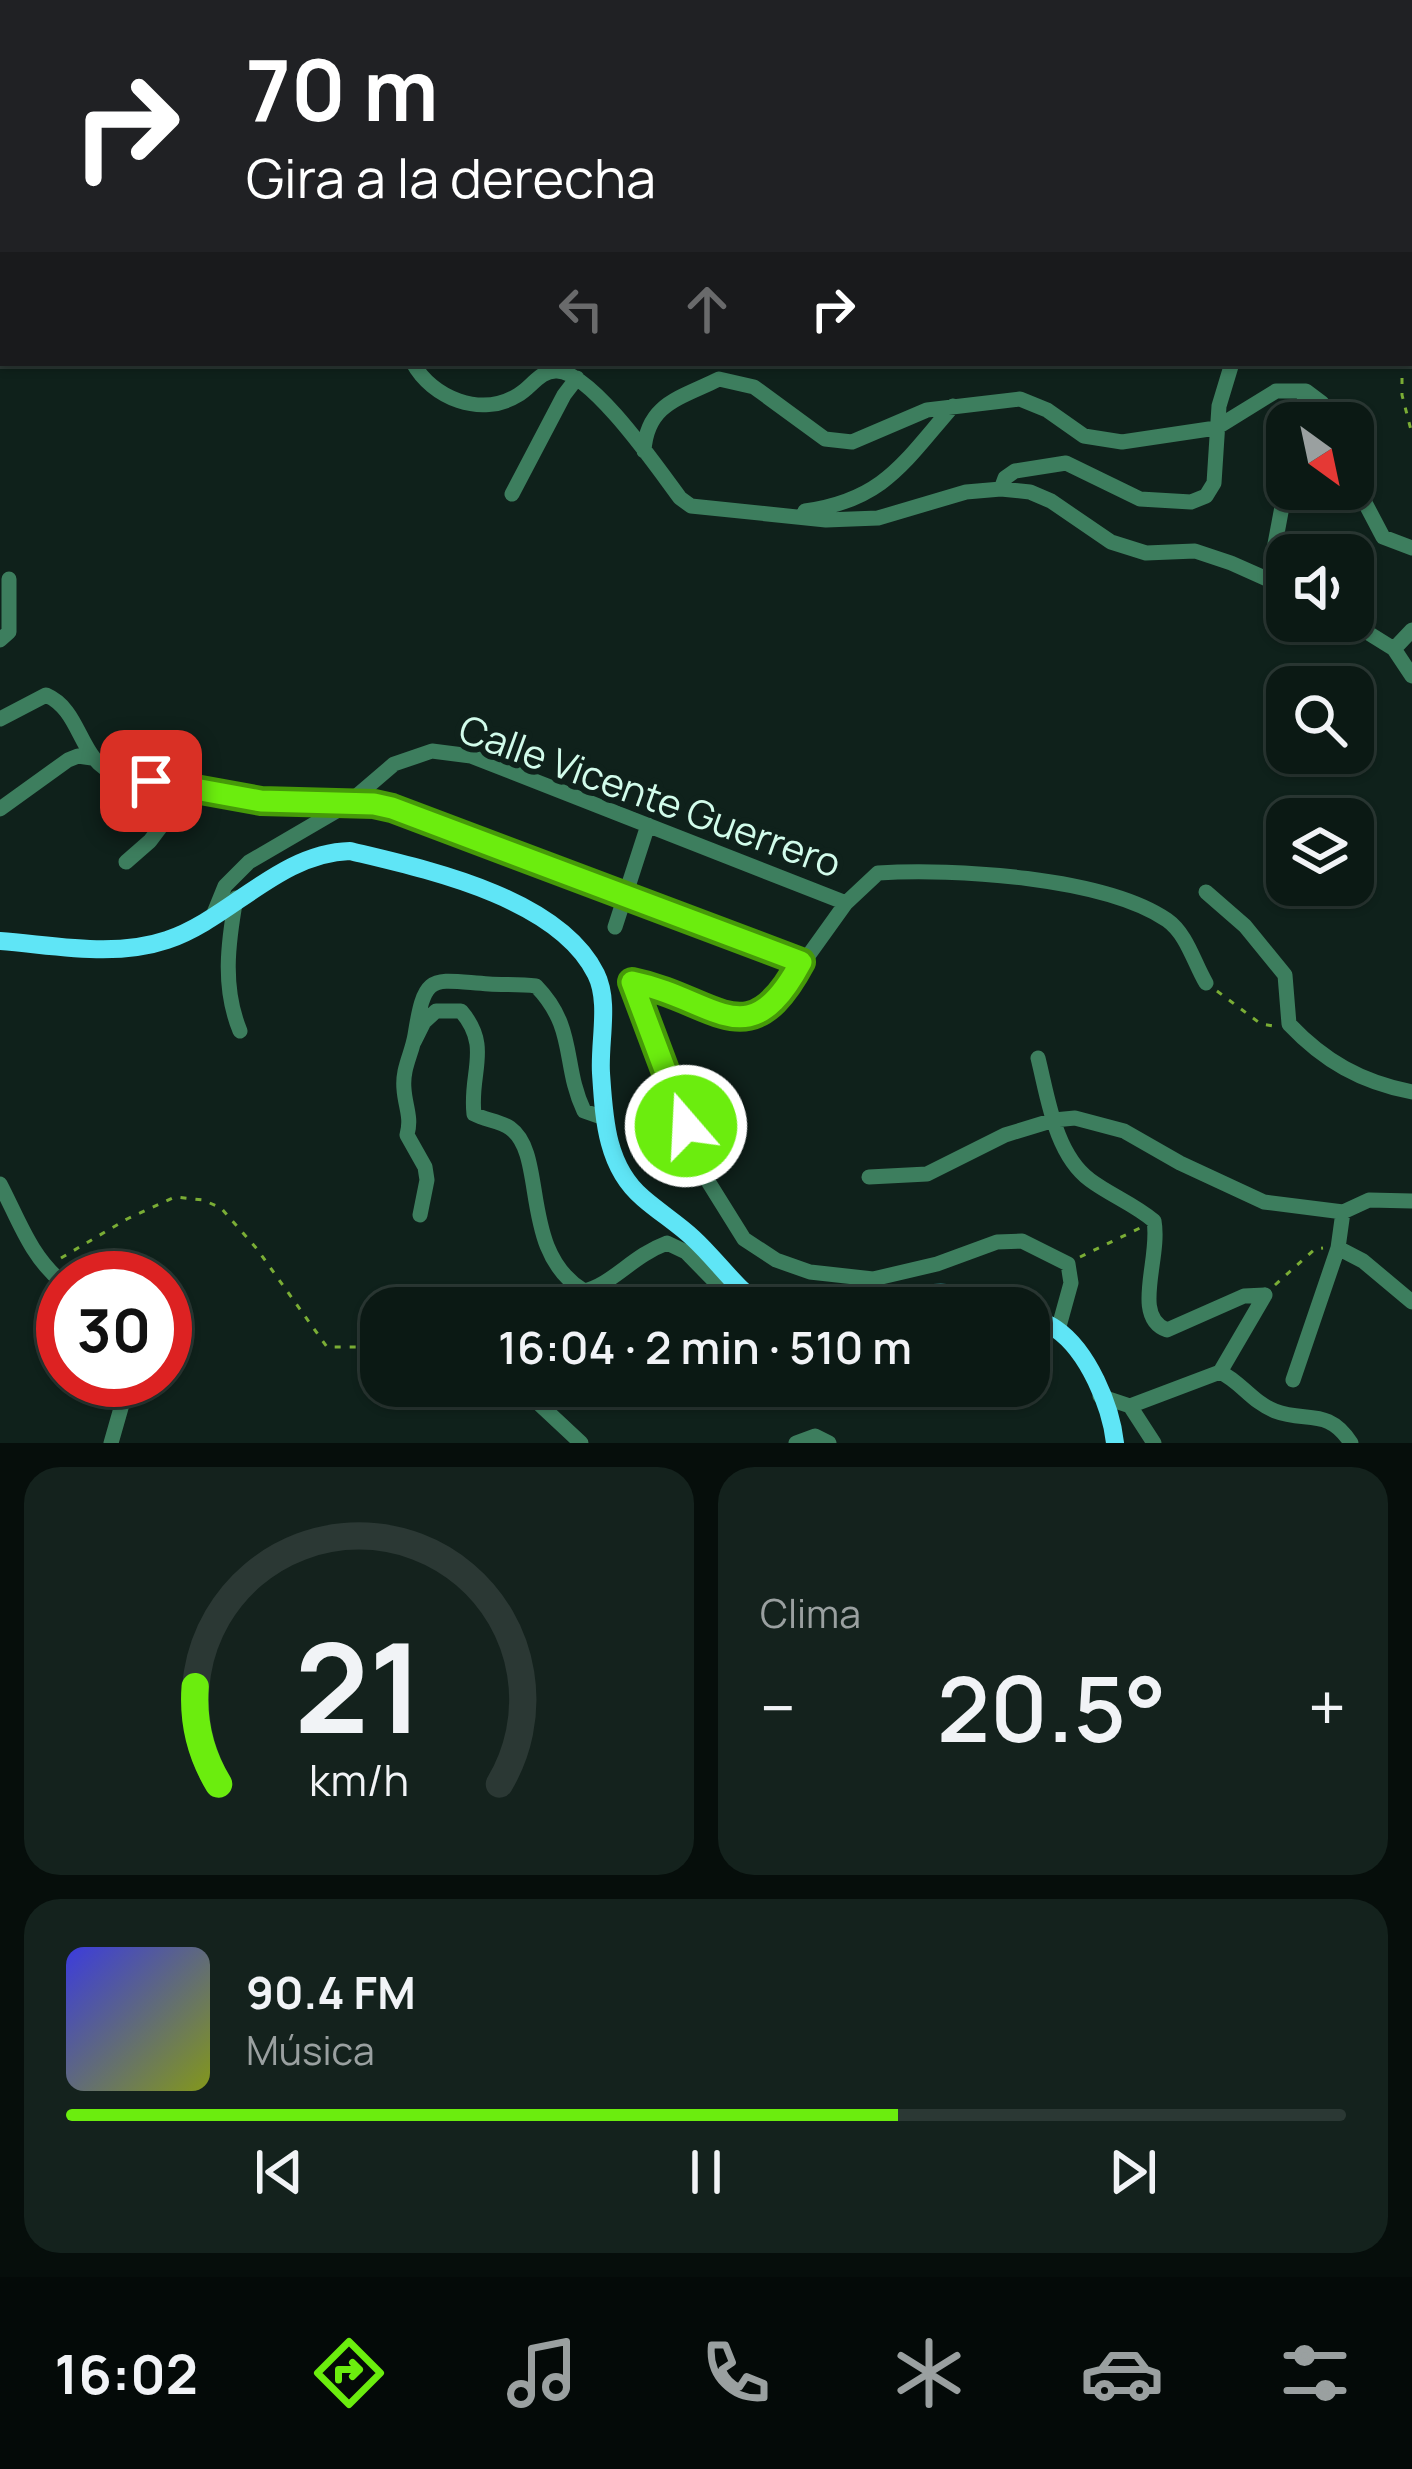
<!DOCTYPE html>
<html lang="es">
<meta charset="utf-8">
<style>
:root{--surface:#0b1914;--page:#14221d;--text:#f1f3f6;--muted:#9aa0a0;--line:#2b3834;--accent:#6bed0e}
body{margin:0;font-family:Manrope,sans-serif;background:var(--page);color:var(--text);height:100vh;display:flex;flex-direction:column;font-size:45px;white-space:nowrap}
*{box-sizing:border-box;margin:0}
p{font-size:39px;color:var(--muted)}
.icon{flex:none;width:66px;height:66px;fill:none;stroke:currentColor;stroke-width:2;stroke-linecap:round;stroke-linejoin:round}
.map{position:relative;height:1443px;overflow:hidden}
.panel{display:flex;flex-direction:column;gap:24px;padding:24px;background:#060e0b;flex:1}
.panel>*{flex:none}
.top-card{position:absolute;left:0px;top:0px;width:1413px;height:366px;box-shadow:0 3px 9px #0004,0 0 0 3px var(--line);background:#202124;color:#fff;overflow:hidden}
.needle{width:78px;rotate:147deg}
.fabs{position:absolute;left:1266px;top:402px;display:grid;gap:24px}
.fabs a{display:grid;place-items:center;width:108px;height:108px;border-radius:24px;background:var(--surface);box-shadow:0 3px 9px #0004,0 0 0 3px var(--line);font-size:60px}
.speed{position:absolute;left:36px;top:1251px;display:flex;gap:24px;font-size:60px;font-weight:700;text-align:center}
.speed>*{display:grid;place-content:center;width:156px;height:156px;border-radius:50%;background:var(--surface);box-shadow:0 3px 9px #0004,0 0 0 3px var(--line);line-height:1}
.speed .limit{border:18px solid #d22;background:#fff;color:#111}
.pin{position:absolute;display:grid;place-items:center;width:102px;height:102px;color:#fff;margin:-51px;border-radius:24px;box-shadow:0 6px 18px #0006}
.me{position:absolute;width:132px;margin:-66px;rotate:341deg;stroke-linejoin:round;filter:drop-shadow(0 0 9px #0008)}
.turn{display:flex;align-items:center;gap:42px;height:252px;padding:0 48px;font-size:54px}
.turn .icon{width:156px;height:156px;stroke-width:2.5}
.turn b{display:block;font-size:84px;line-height:102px}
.lanes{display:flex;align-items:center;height:114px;padding:0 48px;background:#0003;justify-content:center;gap:60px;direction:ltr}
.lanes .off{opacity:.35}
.big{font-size:90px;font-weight:600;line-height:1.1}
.panel .tile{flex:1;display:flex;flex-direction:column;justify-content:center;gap:18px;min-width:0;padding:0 42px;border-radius:36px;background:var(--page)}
.panel .dial{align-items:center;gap:0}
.dial svg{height:312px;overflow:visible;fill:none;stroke:var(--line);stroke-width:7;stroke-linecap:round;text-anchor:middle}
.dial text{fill:var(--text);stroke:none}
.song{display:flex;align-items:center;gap:36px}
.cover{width:144px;height:144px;border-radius:18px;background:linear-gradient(135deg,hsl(240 70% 55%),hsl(70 70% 35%))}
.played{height:12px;border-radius:6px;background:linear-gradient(90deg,var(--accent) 65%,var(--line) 65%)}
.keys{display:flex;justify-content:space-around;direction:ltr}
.heat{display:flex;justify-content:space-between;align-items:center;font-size:66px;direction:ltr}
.panel .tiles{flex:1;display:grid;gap:24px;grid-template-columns:1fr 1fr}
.tile:last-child{grid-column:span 2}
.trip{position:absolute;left:360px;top:1287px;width:690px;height:120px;border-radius:36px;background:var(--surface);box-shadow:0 3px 9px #0004,0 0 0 3px var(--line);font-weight:600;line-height:120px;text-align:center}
.dock{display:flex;height:192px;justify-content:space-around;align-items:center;background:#040a08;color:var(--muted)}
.dock .icon{width:84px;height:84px}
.dock .current{color:var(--accent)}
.dock b{font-size:54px;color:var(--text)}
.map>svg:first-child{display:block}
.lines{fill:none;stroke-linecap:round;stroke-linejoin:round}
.path{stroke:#7aad35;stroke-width:3;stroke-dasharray:6 9;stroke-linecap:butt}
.minor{stroke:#3d7e5e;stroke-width:15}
.major{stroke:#5fe5f6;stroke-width:18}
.route-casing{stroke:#469a09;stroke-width:30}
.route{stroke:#6bed0e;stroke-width:21}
.labels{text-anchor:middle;stroke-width:12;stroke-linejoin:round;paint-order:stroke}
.street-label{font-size:39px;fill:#d2fceb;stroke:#0f211b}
</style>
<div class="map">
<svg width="1412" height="1443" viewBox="0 0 1412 1443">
<rect width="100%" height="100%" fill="#0f211b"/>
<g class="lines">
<!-- path -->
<path class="path" d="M1402 363V395L1412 434
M1217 991 1261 1024 1274 1026
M1080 1257 1142 1227
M61 1258 127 1219 175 1197 203 1200 221 1208 257 1249 327 1347H381
M1275 1285 1315 1249 1323 1248"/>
<!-- minor -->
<path class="minor" d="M428 0 436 3
M1075 0 1076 3
M1173 0V3
M1247 0 1254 3
M43 3 44 0
M204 3 205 0
M331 3 343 0
M916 3 917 0
M1088 3 1089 0
M1410 38 1412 41
M1410 157 1412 158
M0 232 3 234
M1410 265 1412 266
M413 363C432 398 481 418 518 395 531 388 540 370 557 371 592 372 659 470 680 498L691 506 826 520 878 518 966 492 1001 489 1030 492 1051 501 1111 542 1146 553 1195 551 1231 563 1287 588
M1300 423 1306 391
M644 451C647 403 681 398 719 379L754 387 825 439 852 442 927 410 1020 399 1047 410 1084 436 1122 442 1216 428 1276 391H1306L1322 403 1330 423
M1353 480 1383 537 1412 548
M1001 489 1005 478 1015 471 1066 463 1140 499 1191 502 1206 496 1214 483 1219 406 1232 363
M512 494 564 395 577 378
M805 511C884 500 904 462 953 406
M1278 584 1275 544 1287 480
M1349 621 1394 649 1412 676
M0 640 9 632V579
M1394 649 1412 630
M0 719 46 695C83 711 78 762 117 774 177 793 246 801 309 804 337 806 365 802 392 808L801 962
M0 809 68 760 78 756 92 758
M126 862 150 841 189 789
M1206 892 1245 926 1285 975 1289 1024C1324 1061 1361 1082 1412 1092
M236 898C228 943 222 987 240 1031
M214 913 225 886 249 862 345 806 394 764 432 751 471 756 846 903
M615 927 648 825
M632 982 701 1170 744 1239 776 1260 810 1272 873 1279 937 1264 997 1242 1022 1241 1068 1264 1071 1283 1058 1330
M632 982C660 988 734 1022 753 1018 759 1016 764 1012 770 1009L846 903 878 873C953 868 1104 877 1167 920 1187 934 1194 963 1206 983
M414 1042 424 1022 436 1011H461C492 1047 469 1073 474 1114 485 1120 500 1121 510 1128 548 1155 518 1251 584 1291 612 1285 632 1256 667 1243L686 1252 729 1296 744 1294
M1038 1058C1048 1098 1055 1154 1090 1180 1110 1195 1134 1204 1154 1221 1161 1258 1131 1317 1167 1330L1244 1296 1265 1295
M869 1177 927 1174 1005 1135 1054 1120 1075 1118 1124 1131 1180 1163 1264 1202 1343 1212 1369 1200 1412 1201
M0 1184C19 1220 30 1256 63 1283
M420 1215 427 1180 425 1167 407 1135C412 1117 405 1106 404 1089 402 1068 412 1054 415 1035 425 971 431 980 489 984 504 985 520 984 536 986 577 1028 562 1065 584 1111L604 1118
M1338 1248 1363 1261 1412 1302
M1220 1372C1241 1382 1252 1402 1275 1411 1306 1423 1328 1407 1351 1443
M1220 1372 1265 1295
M1293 1380 1338 1248 1343 1212
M520 1386 581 1443
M1100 1396 1130 1406 1154 1443
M1130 1406 1220 1372
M111 1443 129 1380
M796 1443 815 1436 829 1443"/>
<!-- major -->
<path class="major" d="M0 941C54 945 114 958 167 940 230 919 279 853 350 851 425 869 558 897 596 974 610 1002 599 1042 601 1073 604 1118 606 1167 643 1198 659 1212 678 1224 693 1238 718 1261 736 1289 764 1308
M882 1308C930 1284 962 1292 1011 1308
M1029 1316C1038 1320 1049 1324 1056 1329 1088 1351 1111 1406 1115 1443"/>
</g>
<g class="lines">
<defs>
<path id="route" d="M151 781 261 801 374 804 392 808 801 962C748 1061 716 999 632 982L686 1126"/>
</defs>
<!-- route casing -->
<use href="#route" class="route-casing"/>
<!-- route -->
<use href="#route" class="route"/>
</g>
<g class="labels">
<!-- street labels -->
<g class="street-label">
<text transform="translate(650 796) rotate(20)" y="14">Calle Vicente Guerrero</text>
</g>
</g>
</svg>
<div class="fabs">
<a><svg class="needle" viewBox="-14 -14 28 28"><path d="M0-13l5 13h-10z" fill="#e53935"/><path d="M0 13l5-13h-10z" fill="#9aa0a0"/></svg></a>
<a><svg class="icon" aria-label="sound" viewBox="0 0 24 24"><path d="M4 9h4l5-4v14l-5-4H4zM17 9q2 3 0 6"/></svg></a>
<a><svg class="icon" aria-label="search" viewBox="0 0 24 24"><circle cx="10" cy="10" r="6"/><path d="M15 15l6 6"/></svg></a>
<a><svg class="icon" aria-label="layers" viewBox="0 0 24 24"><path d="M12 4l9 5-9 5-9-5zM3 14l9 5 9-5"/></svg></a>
</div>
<div class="speed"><div class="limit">30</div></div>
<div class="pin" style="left:151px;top:781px;background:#d93025"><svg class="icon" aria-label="arrive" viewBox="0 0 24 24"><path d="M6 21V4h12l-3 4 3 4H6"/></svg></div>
<svg class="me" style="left:686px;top:1126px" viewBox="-20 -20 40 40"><circle r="17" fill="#6bed0e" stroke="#fff" stroke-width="3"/><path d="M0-11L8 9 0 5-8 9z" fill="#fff"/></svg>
<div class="trip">16:04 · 2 min · 510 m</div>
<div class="top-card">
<div class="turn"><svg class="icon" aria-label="right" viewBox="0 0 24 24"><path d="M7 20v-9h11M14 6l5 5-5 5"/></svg><div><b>70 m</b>Gira a la derecha</div></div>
<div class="lanes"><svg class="icon off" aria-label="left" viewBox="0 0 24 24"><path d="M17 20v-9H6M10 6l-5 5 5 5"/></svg><svg class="icon off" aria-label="ahead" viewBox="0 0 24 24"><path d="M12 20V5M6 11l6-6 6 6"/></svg><svg class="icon" aria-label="right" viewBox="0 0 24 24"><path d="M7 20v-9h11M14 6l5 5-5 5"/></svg></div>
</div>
</div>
<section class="panel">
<div class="tiles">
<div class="tile dial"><svg viewBox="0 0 100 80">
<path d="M14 69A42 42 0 1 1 86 69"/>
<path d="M14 69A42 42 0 0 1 8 44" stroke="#6bed0e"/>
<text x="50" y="56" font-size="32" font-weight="700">21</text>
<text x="50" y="72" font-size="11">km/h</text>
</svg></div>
<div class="tile"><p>Clima</p>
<div class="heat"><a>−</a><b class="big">20.5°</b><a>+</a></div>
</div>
<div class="tile">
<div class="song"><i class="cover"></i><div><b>90.4 FM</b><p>Música</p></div></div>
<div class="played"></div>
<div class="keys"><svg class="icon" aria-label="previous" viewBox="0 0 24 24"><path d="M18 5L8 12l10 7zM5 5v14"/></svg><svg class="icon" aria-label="pause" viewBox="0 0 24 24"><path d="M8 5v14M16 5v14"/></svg><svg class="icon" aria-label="next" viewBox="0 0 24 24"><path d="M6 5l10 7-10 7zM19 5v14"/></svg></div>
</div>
</div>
</section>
<nav class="dock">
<b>16:02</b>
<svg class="icon current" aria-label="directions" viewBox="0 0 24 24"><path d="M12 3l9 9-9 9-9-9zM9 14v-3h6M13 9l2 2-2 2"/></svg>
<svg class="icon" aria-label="music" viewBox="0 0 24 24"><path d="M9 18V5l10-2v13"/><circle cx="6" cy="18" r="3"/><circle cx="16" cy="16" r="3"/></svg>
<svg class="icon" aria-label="phone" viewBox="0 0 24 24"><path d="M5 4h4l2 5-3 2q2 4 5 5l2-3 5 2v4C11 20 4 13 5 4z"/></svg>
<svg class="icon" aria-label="climate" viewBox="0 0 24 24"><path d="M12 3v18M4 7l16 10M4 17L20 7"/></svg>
<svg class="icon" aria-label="car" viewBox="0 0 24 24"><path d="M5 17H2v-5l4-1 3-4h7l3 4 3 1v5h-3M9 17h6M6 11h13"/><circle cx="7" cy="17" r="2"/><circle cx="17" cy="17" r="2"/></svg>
<svg class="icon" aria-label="filters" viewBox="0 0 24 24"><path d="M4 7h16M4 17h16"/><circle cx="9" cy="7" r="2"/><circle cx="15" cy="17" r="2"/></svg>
</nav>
